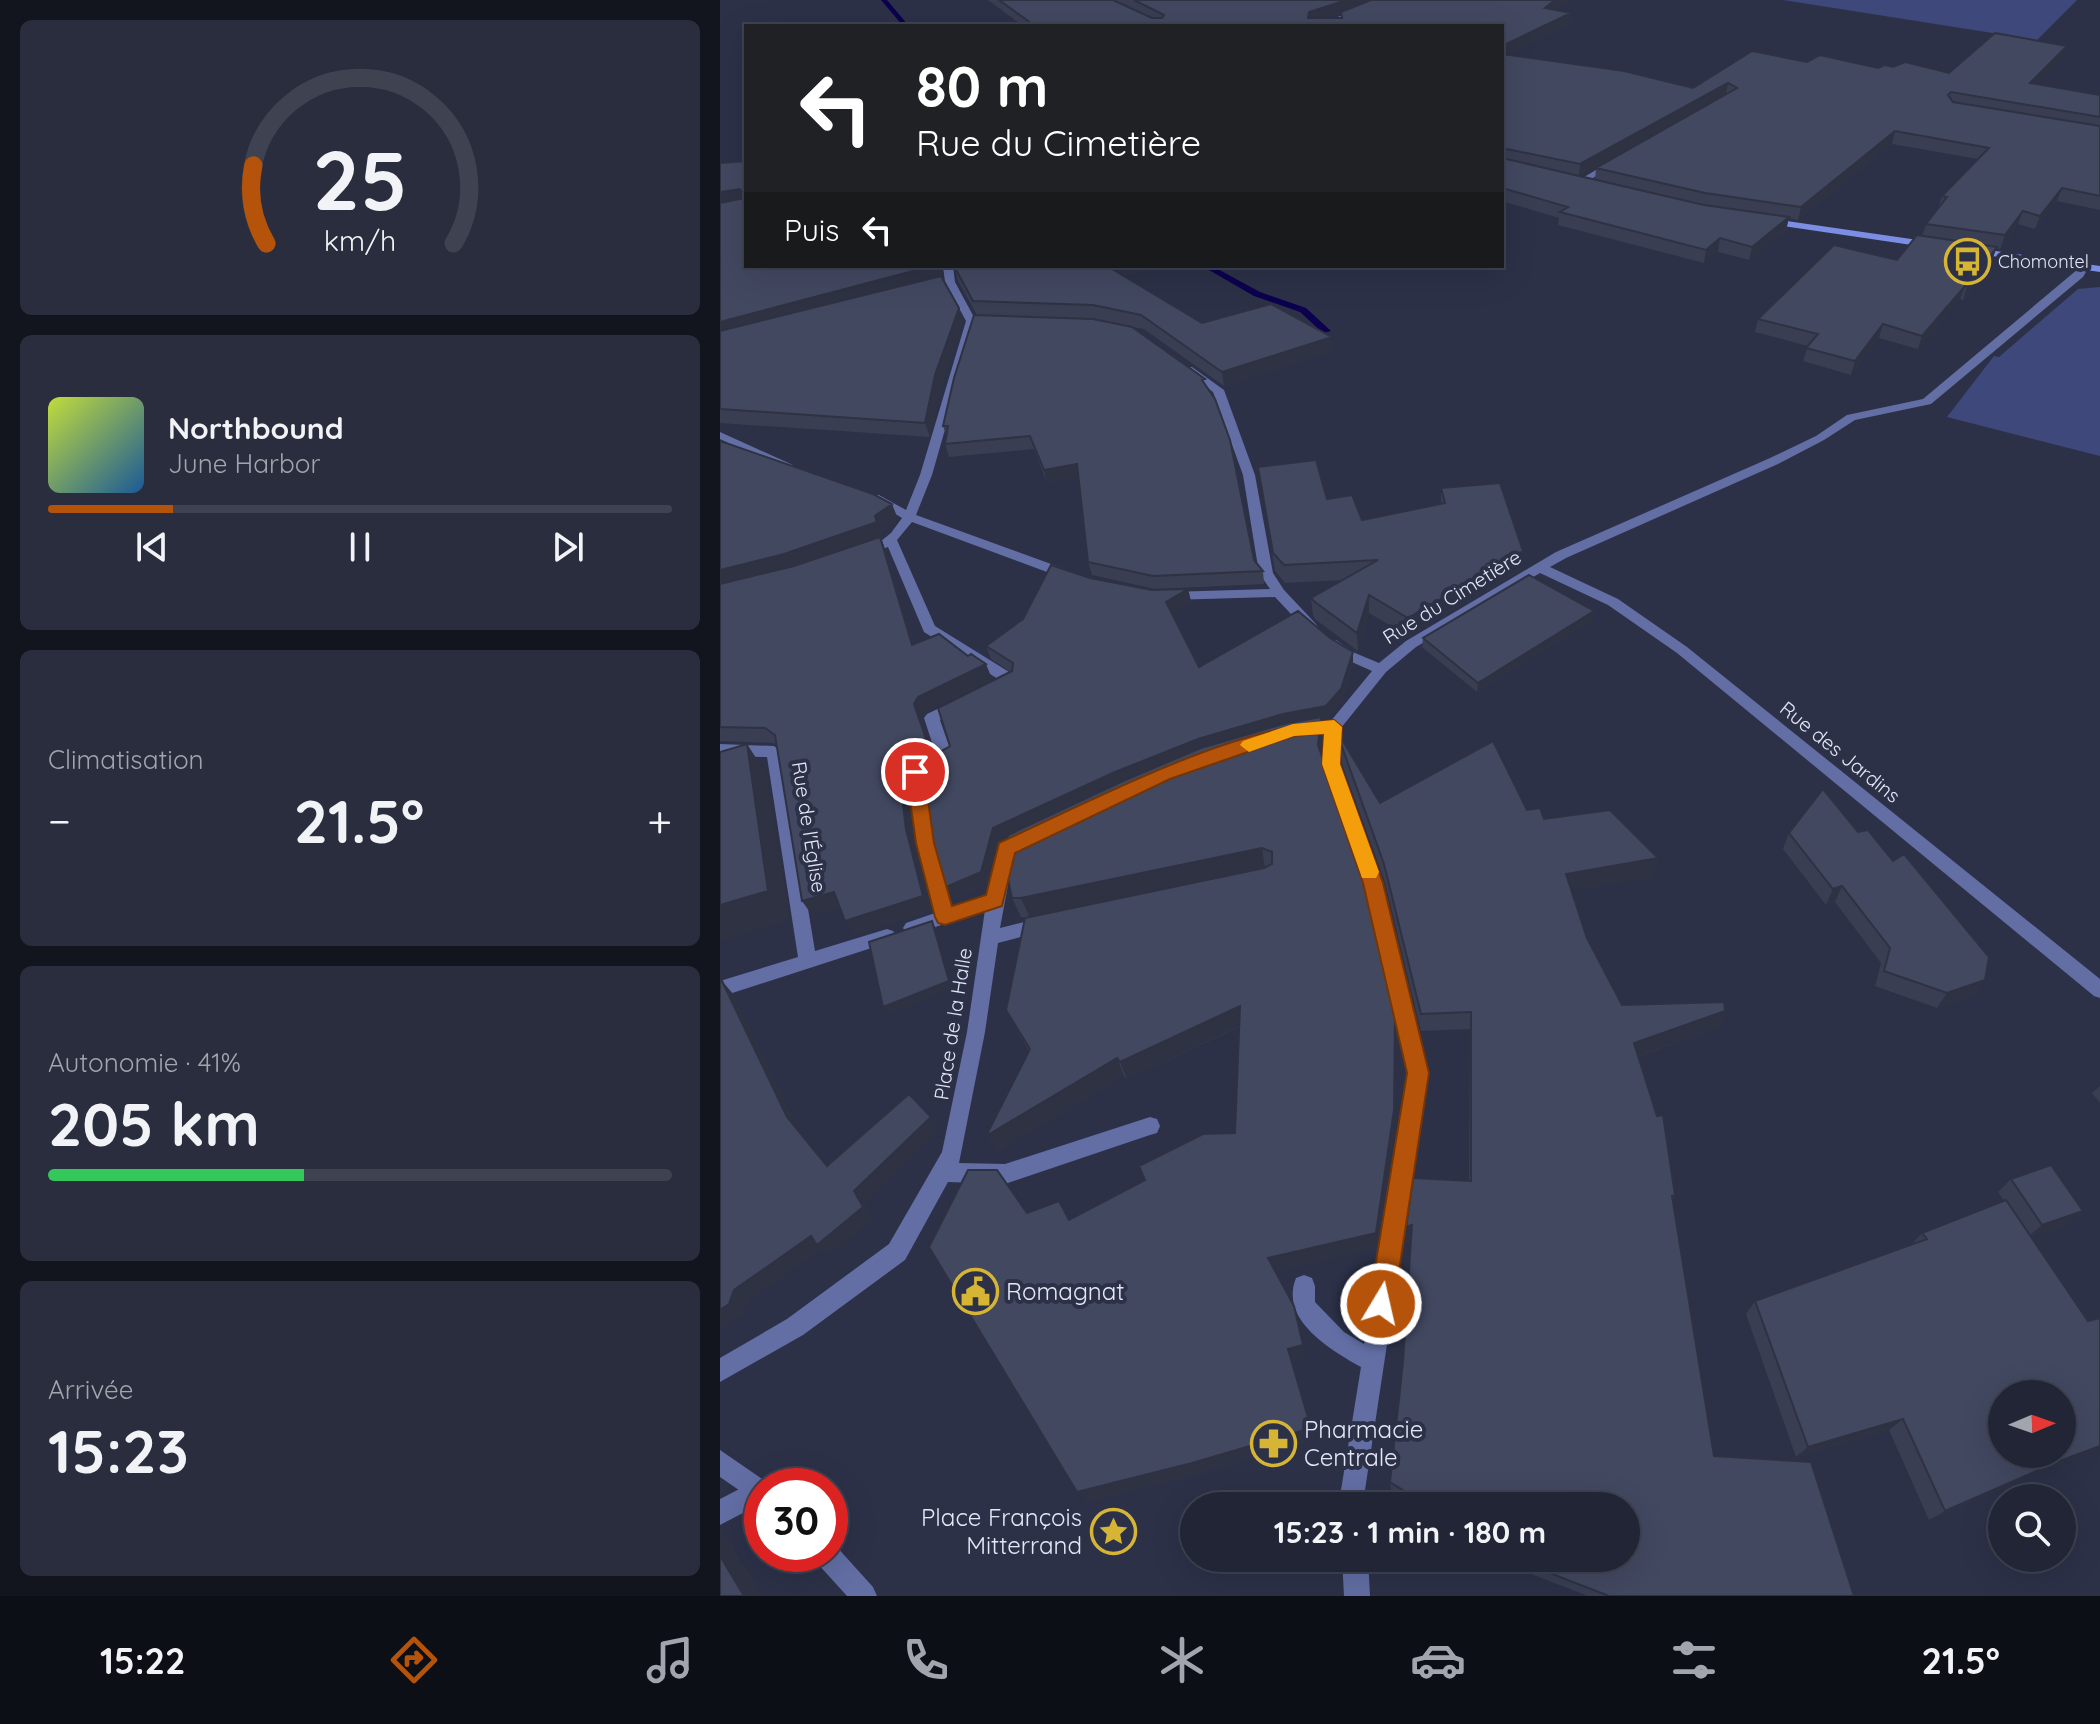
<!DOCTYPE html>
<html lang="fr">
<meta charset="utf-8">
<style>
:root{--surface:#212536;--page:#292d3e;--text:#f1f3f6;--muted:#a2a5ad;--line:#3e4251;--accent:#b45309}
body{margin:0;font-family:Quicksand,sans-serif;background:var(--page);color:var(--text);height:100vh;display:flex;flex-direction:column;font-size:30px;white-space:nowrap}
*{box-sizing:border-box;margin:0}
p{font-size:26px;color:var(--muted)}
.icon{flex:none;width:44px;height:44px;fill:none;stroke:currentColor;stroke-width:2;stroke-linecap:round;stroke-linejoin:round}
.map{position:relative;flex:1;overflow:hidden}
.sheet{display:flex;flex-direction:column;gap:20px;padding:20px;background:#12141e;width:720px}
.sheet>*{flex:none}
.top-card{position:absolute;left:24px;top:24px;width:760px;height:244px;border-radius:0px;box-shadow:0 8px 32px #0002,0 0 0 2px var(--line);background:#202124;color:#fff;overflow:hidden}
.needle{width:52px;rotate:88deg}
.fabs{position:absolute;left:1268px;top:1380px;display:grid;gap:16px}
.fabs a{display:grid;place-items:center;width:88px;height:88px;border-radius:50%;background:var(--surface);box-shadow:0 8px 32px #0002,0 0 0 2px var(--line);font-size:40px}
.speed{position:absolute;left:24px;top:1468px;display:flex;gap:16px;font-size:40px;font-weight:700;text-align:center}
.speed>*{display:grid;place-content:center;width:104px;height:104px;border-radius:50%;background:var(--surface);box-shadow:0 8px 32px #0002,0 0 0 2px var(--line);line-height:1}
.speed .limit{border:12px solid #d22;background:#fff;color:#111}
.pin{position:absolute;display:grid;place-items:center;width:68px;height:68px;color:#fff;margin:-34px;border:4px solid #fff;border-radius:50%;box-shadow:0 2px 8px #0007}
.me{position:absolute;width:88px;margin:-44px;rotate:9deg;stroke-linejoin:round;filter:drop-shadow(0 0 6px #0008)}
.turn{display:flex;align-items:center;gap:28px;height:168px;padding:0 40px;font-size:36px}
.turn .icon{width:104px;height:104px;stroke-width:2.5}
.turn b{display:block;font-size:56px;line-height:68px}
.then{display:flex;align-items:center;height:76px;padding:0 40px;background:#0003;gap:16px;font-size:30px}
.big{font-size:60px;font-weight:700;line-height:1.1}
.sheet .tile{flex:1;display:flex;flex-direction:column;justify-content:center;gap:12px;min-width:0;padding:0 28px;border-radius:12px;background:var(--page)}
.sheet .dial{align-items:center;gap:0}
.dial svg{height:208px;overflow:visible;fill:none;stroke:var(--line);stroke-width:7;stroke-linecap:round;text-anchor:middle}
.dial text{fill:var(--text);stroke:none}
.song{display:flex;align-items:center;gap:24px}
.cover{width:96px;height:96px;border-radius:12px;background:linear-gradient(135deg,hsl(70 70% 55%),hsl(210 70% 35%))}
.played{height:8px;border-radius:4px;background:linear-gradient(90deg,var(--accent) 20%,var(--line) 20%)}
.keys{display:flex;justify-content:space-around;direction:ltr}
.heat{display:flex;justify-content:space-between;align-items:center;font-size:44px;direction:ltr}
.charge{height:12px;border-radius:6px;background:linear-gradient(90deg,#34c759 41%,var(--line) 0)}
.trip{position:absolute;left:460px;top:1492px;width:460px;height:80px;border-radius:40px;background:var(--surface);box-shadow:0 8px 32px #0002,0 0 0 2px var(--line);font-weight:700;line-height:80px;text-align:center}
.menu{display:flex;height:128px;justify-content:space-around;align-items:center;background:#0d0f16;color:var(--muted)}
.menu .icon{width:56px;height:56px}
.menu .on{color:var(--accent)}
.menu b{font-size:36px;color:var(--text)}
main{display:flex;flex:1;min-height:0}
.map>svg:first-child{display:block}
.green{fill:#3e487b}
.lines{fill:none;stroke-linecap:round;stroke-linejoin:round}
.stream{fill:#0c004f;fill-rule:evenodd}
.lane{fill:#626ea4;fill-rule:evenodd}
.street{fill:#626ea4;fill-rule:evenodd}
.secondary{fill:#7c8ee3;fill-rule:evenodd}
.wall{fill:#393e53;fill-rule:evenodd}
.shaded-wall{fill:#2e3243}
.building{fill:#424860;stroke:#2e3243;stroke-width:2;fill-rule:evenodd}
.route{fill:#b45309;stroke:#753606;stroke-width:2}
.slow{fill:#f59e0b}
.labels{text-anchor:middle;stroke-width:8;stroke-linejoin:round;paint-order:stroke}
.far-poi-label{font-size:18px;fill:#e3e7f6;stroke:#2c3148;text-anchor:start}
.street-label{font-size:20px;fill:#e3e7f6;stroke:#2c3148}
.near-poi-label{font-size:24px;fill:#e3e7f6;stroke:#2c3148;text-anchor:start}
</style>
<main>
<section class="sheet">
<div class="tile dial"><svg viewBox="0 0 100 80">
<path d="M14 69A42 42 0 1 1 86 69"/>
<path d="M14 69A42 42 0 0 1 9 39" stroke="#b45309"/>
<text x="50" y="56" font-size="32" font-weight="700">25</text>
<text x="50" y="72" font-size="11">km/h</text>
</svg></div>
<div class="tile">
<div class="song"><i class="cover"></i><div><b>Northbound</b><p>June Harbor</p></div></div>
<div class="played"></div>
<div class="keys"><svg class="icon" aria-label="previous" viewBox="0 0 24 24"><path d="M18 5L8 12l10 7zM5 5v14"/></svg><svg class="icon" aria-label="pause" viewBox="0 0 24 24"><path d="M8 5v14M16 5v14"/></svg><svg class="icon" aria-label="next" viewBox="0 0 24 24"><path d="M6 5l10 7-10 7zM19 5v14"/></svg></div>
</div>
<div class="tile"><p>Climatisation</p>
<div class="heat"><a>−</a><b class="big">21.5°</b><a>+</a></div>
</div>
<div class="tile"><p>Autonomie · 41%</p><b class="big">205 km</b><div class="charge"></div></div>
<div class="tile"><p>Arrivée</p><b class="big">15:23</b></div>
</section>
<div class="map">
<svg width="1380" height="1596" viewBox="0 0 1380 1596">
<rect width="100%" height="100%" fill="#2c3148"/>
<!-- green -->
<path class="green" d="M1063 0H1357L1317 40Z
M1380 287V456L1227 417 1274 356 1279 357 1358 289Z"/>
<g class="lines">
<!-- stream -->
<path class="stream" d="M161 0H167L189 26H183Z
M482 266H492L540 292 586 308 611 331 603 333 580 312 534 296Z"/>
<!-- lane -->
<path class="lane" d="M891 161 898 163 861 185 854 183Z
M39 1479 48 1482 49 1486H42V1503L0 1525V1499Z"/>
<!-- street -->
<path class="street" d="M667 0H676L601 26H591Z
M1364 264 1369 267 1363 277 1211 404 1135 420 1104 440 1058 464 846 558 830 567 898 599 967 647 1380 979V998L1374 996 957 653 888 605 820 573 696 647 666 672 621 728 619 764 662 883 708 1073 645 1490V1506H621V1490L641 1367C611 1350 559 1320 576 1278L584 1275 592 1278 595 1286V1302L624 1332 644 1344 688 1073 644 883 603 764 606 733 582 734 574 729 582 724 610 722 652 671 625 659 609 645 616 640 635 653 659 663 686 641 836 552 1050 458 1096 436 1127 415 1203 399Z
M223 266H233L235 282 256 321 212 475 196 515 353 572 355 575 353 578H343L192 522 177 540 215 626 294 675 296 679 294 683 277 690 270 685 278 679 204 632 168 547 162 549 156 545 171 533 182 518 149 498 151 495H159L186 510 200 475 246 321 225 282Z
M464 367H472L504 390 535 475 553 573 564 590 596 624 598 627 596 630H586L555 597 449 600 442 596 449 592 550 589 539 573 523 475 493 392 464 371Z
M0 432 73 465 75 468 69 472 65 471 0 439Z
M238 699 243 700 245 704 243 708 220 720 233 757 230 761 203 775 213 843 231 908 267 896 278 849 280 844 294 839 300 840 302 845 294 853 280 928 321 918 327 920 330 925 327 930 278 943 265 1032 239 1163 285 1164 430 1117 437 1119 440 1126 437 1133 430 1135 285 1184 228 1182 185 1260 83 1335 0 1382V1358L67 1319 169 1244 222 1152 247 1032 265 910 192 935 186 933 183 928 186 923 215 913 197 843 187 772 189 768 216 755 204 718 207 714Z
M0 744 54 746 62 752 95 951 167 929 173 931 176 936 173 941 0 997V981L78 957 47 757 0 756Z
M0 1450 51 1485 42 1486V1506L0 1477Z
M110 1543 115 1545 153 1587 157 1596H127L97 1563 93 1554H110Z
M622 1558H648L650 1596H624Z"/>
<!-- secondary -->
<path class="secondary" d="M1045 218 1212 242 1217 245 1212 248 1042 223 1040 221Z
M1255 248 1380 266V272L1252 253V249Z"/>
</g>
<!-- wall -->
<path class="wall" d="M268 0H848L835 10 851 13 850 24 786 55 973 88 1087 62 1158 68 1173 67 1229 73 1342 57 1316 84 1380 95V210L1337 201 1315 229 1298 224 1280 249 1276 248 1272 260 1243 300 1240 299 1198 349 1159 338 1131 375 1083 361 1088 346 1035 332 1038 319 1177 260 1202 236 1206 224 1218 208 1222 196 1258 159 1172 144 1078 220 1069 218 1066 230 1029 260 998 252 984 263 838 225 839 218 782 201V26H303ZM621 13V18H606L608 17ZM1006 94 876 168 875 180 860 176Z
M0 163 26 266H220L221 276 239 308 243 321 220 389 210 437 0 423Z
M234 266H449L402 275 482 323 613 351 504 386 424 329 413 327 486 386 534 560 543 571 544 584 435 589 372 575 368 562 358 477 327 483 314 449 229 457 225 444 226 435 223 426 257 315 238 281Z
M0 442 178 519 161 530 163 537 161 538 166 552 194 644 272 679 205 712 201 719 212 753 188 765 184 771 194 843 211 910 134 935 119 907 92 915 57 745 54 743 0 741Z
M538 467 607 499 642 520 721 504V488L803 551 802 569 688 636 649 613 638 651 596 620 593 616 591 598 623 580 565 583 555 571Z
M370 578 432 590 468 589 471 602 452 613 479 667 610 638 633 652V665L622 702 607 719 601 720 603 738 601 753 676 1032 674 1127 657 1248 555 1272 586 1358 572 1362 594 1439 479 1473 367 1501 357 1492 307 1213 350 1220 515 1133 519 1027 407 1079 404 1076 276 1152 309 1051 286 1010 308 918 301 917 292 898 288 837 279 841 267 884 232 899 226 887 230 746 291 672 271 659 266 646Z
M874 611 873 620 757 692 702 647 703 638Z
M621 744 660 803 807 810 824 819 938 858 933 877 852 891 867 938 902 1005 1005 1011 998 1028 919 1056 955 1195 953 1200 994 1456 1134 1596H868L788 1565 777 1558H906V1506H694L671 1491 670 1482 683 1362 691 1240 686 1241V1227L749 1181 750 1029 701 1031 665 882 622 764Z
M1138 832 1173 861 1254 995 1217 1008 1155 986 1161 963 1115 902 1106 905 1063 849 1069 833Z
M1380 1086V1103L1372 1093Z
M1291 1179 1363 1211 1349 1224 1311 1236 1368 1321 1380 1318V1448L1319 1472 1209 1520 1169 1430 1076 1457 1026 1314 1035 1301 1192 1244 1202 1233 1284 1201 1278 1192Z"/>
<!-- shaded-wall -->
<path class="shaded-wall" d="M627 0H658L590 23 588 18 589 12Z
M835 0H848L824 18 825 8Z
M851 13 850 24 782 57V46Z
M1347 46 1342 57 1306 95 1310 83Z
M1008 83 1006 94 859 177 860 164Z
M1175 131 1172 144 1078 220 1081 207Z
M1342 188 1337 201 1315 229 1320 216Z
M20 189 26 202 0 206V192Z
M1303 211 1298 224 1280 249 1285 235Z
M1069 217 1066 230 1029 260 1032 247Z
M1000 238 998 252 984 263 986 250Z
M1277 247 1272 260 1243 300 1247 286Z
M212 266H220L221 278 0 337V322Z
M385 266H449L387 278Z
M1245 286 1240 299 1198 349 1202 336Z
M239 308 243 321 220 389 210 437 205 423 215 375Z
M1163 324 1159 338 1131 375 1135 361Z
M612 337 613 351 504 386 502 372Z
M357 464 360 477 327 483 324 470Z
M172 504 178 519 161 530 163 537 161 538 166 552 199 660 71 569 0 587V570L155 516Z
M803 551 802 569 688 636V618Z
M468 589 471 602 449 615 446 602Z
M649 595V613L638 651 637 633Z
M874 611 873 620 757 692 758 683Z
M633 652V665L622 702 607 719 601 720 603 738 600 765 399 785 279 841 267 884 232 899 226 887 273 828Z
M266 664 272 679 205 712 201 719 212 753 188 765 184 771 194 843 211 910 134 935 125 921 186 829 177 756 194 704 198 697Z
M27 744 47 775 70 921 0 941V905Z
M542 848 545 868 310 918 301 898Z
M938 858 933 877 843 893 846 874Z
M1122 886 1115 902 1106 905 1113 889Z
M114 892 123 906 92 915 82 901Z
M212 921 216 929 233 989 168 1015 163 1007Z
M1265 980 1254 995 1217 1008 1227 993Z
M2 981 14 995 80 1130 119 1178 67 1117Z
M520 1006 524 1024 407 1079 400 1062Z
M1005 1011 998 1028 909 1059 914 1043Z
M676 1032 674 1127 657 1248 551 1273 548 1258Z
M397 1058 404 1076 276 1152 266 1136Z
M211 1117 220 1130 146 1204 154 1219 109 1256 102 1249 28 1302 24 1315 0 1330V1310L14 1290 134 1191Z
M1363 1211 1349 1224 1308 1237 1322 1225Z
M692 1225V1239L686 1241V1227Z
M583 1345 586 1358 571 1362 568 1349Z
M1183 1419 1169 1430 1076 1457 1088 1447Z
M591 1428 594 1439 479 1473 367 1501 357 1492Z
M1380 1446V1448L1319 1472 1209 1520 1225 1511 1337 1462Z
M0 1530 4 1532 44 1596H24L0 1556Z"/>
<!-- building -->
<path class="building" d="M279 0H393L432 18H442L444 15 414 0H627L589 12 588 18H622L621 12 651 0H835L825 8 851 13 782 46V26H315Z
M1275 33 1347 46 1310 83 1380 95V117L1231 92 1228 95 1233 102 1380 126V196L1342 188 1320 216 1303 211 1285 235 1206 224 1227 197 1222 196 1269 148 1175 131 1081 207 985 193 876 168 1017 88 1008 83 860 164 782 148V54L904 71 973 88 1032 51 1087 62 1100 55 1158 68 1165 65 1173 67 1185 62 1229 73Z
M782 158 984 205 1069 217 1032 247 1000 238 986 250 840 212 848 207 782 188Z
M26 161V266H212L0 322V203L24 198 20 189 0 192V163Z
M1197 235 1277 247 1247 286H1245L1202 336 1163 324 1135 361 1086 348 1098 334 1038 319 1114 245 1177 260Z
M234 266H387L482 323 551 304 612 337 502 372 421 315 373 305 253 301Z
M221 276 239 308 215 375 205 423 0 409V331Z
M254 315 373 319 412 327 485 379 482 380 495 399 510 440 534 560 543 571 433 576 368 562 357 464 324 470 310 436 225 444 228 426H223L234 378Z
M0 441 153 494 172 504 155 516 157 522 64 554 0 570Z
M596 460 607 499 632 495 642 520 725 503 721 488 780 483 803 551 688 618 649 595 637 633 595 602 591 598 658 560 564 565 553 553 538 467Z
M160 537 192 645 219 634 248 656 251 654 266 664 198 697 194 704 206 739 181 751 177 756 186 829 203 896 125 921 114 892 82 901 55 735 45 728 0 727V584L74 566Z
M331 565 370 578 432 590 468 589 446 602 479 667 578 611 610 638 633 652 621 689 606 706 563 714 478 739 395 772 273 828 261 872 226 887 210 830 200 764 230 746 218 708 292 671 293 663 266 646 303 619Z
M809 575 874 611 758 683 703 638Z
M601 717 598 745 640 864 675 1014 674 1110 656 1233 548 1258 574 1306 583 1345 568 1349 591 1428 472 1463 357 1492 209 1247 248 1170H277L307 1213 339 1201 349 1220 425 1180 419 1166 483 1134 515 1133 520 1006 400 1062 397 1058 266 1136 310 1049 286 1010 305 918 544 868 552 864V852L542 848 301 898H292L284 860 288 835 403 781 481 748 563 724Z
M621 738 660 803 773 741 807 810 820 808 824 819 890 810 938 858 846 874 867 938 902 1005 1004 1002 1005 1011 914 1043 937 1116 943 1115 955 1195 952 1196 994 1456 1091 1462 1134 1596H889L791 1558H906V1506H708L670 1482 683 1362 692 1225 686 1227 693 1178 751 1181V1012L701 1014 664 864 621 744Z
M27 744 48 891 0 905V752Z
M1103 789 1138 832 1148 830 1173 861 1184 854 1269 957 1265 980 1227 993 1164 971 1170 948 1122 886 1113 889 1069 833Z
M212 921 229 981 163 1007 149 942Z
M0 981H2L67 1117 107 1166 189 1094 211 1117 134 1191 143 1207 97 1245 91 1236 14 1290 9 1304 0 1310Z
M1331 1165 1363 1211 1322 1225 1291 1179Z
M1286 1200 1368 1321 1380 1318V1446L1337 1462 1225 1511 1183 1419 1088 1447 1035 1301 1207 1239 1202 1233ZM1282 1394H1342V1454H1282Z
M0 1556 24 1596H0Z"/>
<!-- route -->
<path class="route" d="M614 720 622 727 620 764 663 883 709 1073 674 1304 670 1312 661 1316 652 1312 649 1304 687 1073 643 883 602 764 604 734 574 736 450 779 295 853 282 906 225 925 218 923 215 917 196 843 186 772 195 765 204 772 214 843 232 906 266 895 279 843C380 797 503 730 614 720Z"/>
<!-- slow -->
<path class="slow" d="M614 720 622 727 620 764 659 872 656 878H642L640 872 602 764 604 734 574 736 529 752 520 745 523 741 573 724Z"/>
<!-- icons -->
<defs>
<symbol id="bus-ring" viewBox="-11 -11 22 22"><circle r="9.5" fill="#2c3148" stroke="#d6b534" stroke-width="1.5"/><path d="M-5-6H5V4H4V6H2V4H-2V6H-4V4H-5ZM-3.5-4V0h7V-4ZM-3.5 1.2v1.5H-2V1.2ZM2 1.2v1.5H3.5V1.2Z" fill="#d6b534"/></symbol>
<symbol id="civic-ring" viewBox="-11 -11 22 22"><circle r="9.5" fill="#2c3148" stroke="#d6b534" stroke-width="1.5"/><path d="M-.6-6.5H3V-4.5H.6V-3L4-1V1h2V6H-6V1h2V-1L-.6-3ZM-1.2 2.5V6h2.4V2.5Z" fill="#d6b534"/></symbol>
<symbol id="pharmacy-ring" viewBox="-11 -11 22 22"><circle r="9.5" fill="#2c3148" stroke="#d6b534" stroke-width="1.5"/><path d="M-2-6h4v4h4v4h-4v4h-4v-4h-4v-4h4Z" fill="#d6b534"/></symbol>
<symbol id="sight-ring" viewBox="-11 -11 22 22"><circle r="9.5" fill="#2c3148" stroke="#d6b534" stroke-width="1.5"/><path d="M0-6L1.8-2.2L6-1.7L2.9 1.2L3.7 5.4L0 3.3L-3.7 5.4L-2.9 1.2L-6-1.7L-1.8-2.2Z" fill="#d6b534"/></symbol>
</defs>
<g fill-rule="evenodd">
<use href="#bus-ring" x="1222" y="236" width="51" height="51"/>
<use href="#civic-ring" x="230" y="1266" width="51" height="51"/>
<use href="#pharmacy-ring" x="528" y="1418" width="51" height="51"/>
<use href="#sight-ring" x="368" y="1506" width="51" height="51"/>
</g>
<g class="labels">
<!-- far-poi labels -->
<g class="far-poi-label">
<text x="1278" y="268">Chomontel</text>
</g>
<!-- street labels -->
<g class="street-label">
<text transform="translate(732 597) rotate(-32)" y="7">Rue du Cimetière</text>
<text transform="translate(1120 752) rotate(39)" y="7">Rue des Jardins</text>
<text transform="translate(89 827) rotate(81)" y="7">Rue de l'Église</text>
<text transform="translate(233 1024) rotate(-81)" y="7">Place de la Halle</text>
</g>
<!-- near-poi labels -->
<g class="near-poi-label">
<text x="286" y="1300">Romagnat</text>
<text x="584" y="1438">Pharmacie<tspan x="584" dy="28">Centrale</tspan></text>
<text x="362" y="1526" text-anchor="end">Place François<tspan x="362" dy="28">Mitterrand</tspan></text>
</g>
</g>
</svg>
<div class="fabs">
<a><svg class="needle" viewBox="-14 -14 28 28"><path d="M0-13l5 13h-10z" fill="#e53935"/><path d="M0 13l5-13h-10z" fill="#a2a5ad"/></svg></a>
<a><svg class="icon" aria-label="search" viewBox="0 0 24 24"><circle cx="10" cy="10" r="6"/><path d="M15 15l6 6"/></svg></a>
</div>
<div class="speed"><div class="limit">30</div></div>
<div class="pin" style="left:195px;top:772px;background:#d93025"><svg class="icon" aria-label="arrive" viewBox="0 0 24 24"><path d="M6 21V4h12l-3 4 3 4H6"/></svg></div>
<svg class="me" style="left:661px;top:1304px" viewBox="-20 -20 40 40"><circle r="17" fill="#b45309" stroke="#fff" stroke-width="3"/><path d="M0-11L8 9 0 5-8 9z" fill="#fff"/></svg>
<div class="trip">15:23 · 1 min · 180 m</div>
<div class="top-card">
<div class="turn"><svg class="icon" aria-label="left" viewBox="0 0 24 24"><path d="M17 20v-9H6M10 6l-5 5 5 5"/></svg><div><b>80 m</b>Rue du Cimetière</div></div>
<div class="then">Puis<svg class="icon" aria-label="left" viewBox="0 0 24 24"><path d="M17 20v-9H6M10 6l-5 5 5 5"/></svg></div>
</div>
</div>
</main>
<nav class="menu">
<b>15:22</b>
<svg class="icon on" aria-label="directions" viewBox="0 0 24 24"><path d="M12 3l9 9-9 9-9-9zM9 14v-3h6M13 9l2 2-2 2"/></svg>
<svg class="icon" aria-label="music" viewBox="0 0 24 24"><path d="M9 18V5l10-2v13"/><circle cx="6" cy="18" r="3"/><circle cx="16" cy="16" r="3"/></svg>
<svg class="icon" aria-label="phone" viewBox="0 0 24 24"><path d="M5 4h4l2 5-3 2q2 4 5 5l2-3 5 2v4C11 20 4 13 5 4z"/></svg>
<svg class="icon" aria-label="climate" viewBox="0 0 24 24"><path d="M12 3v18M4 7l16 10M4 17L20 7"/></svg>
<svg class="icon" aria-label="car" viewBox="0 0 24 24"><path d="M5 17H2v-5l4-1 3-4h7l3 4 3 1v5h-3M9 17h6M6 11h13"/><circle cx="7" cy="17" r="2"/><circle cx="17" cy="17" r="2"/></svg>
<svg class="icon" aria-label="filters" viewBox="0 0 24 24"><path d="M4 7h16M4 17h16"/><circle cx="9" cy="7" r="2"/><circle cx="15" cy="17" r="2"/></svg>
<b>21.5°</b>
</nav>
